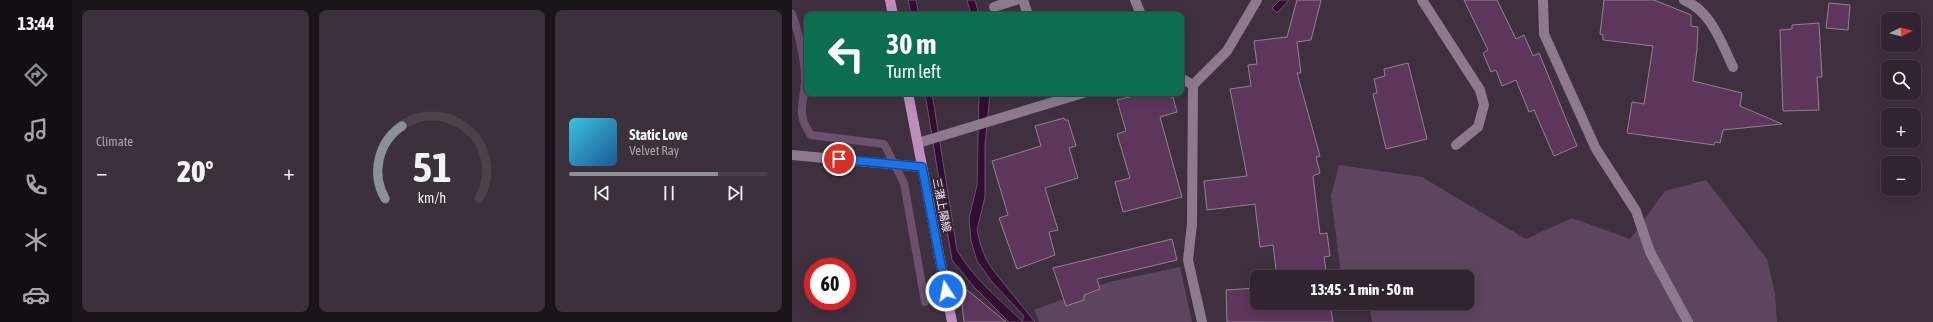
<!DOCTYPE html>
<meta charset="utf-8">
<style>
:root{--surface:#2f242f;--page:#3b303b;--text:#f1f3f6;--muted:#a7a4aa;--line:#4a414b;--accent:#8c9099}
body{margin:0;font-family:"Asap Condensed","Noto Sans JP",sans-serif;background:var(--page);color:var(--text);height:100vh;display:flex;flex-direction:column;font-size:15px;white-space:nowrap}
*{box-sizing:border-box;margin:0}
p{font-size:13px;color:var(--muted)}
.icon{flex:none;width:22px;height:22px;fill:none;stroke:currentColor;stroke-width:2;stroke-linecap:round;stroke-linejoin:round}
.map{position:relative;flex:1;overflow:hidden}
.sheet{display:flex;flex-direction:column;gap:10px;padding:10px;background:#1a141a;width:720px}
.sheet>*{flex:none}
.guide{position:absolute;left:12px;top:12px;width:380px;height:84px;border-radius:8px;box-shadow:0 4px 16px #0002,0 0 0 1px var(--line);background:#0b6e4f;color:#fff;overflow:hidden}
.needle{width:26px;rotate:84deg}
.controls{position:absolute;left:1089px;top:12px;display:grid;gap:8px}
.controls a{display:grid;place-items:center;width:40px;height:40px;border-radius:8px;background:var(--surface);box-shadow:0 4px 16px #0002,0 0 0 1px var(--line);font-size:20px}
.speed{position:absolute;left:12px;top:258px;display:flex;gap:8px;font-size:20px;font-weight:700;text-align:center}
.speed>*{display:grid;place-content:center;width:52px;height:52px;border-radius:50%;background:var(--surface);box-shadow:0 4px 16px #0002,0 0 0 1px var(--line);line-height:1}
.speed .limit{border:6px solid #d22;background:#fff;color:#111}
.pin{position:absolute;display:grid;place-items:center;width:34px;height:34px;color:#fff;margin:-17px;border:2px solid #fff;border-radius:50%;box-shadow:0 1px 4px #0007}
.me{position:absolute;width:44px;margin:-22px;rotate:349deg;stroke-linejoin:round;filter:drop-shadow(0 0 3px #0008)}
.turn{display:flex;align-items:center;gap:14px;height:84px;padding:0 16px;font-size:18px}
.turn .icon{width:52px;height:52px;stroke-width:2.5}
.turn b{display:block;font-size:28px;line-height:34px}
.big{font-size:30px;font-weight:800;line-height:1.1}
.sheet .tile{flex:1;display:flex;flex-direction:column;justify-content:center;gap:6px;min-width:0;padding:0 14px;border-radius:8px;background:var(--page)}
.sheet .dial{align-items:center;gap:0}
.dial svg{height:104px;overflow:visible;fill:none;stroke:var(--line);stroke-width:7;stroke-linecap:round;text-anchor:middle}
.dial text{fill:var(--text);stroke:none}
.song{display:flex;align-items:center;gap:12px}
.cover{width:48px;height:48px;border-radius:6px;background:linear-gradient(135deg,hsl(190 70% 55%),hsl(210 70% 35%))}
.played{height:4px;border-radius:2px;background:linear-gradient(90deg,var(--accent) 75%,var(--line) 75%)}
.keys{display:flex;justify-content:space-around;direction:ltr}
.heat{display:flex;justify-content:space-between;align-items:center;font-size:22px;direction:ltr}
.sheet .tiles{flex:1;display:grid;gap:10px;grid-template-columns:repeat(3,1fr)}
.trip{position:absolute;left:458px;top:270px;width:224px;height:40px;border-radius:8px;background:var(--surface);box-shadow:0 4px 16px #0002,0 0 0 1px var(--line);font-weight:800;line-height:40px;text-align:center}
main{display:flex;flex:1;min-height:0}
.dock{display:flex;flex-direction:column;width:72px;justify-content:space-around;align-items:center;background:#130e13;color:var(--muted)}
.dock .icon{width:28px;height:28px}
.dock .active{color:var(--accent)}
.dock b{font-size:18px;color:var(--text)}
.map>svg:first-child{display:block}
.green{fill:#5d455d}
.water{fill:#320e32;stroke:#6c506c}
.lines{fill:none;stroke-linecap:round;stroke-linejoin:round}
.stream{stroke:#6c506c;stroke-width:8}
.building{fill:#5d365c;stroke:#938092}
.service{stroke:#8d7b8d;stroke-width:10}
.minor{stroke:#8d7b8d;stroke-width:10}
.primary{stroke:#be8fbd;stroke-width:10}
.route-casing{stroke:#114b97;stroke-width:10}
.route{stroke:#1a73e8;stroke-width:7}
.labels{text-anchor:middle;stroke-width:4;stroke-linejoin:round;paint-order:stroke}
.street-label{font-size:11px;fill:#f5ebf5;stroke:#352634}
</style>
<main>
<nav class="dock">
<b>13:44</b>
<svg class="icon active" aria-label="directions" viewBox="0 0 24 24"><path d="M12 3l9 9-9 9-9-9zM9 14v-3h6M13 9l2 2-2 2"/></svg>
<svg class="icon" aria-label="music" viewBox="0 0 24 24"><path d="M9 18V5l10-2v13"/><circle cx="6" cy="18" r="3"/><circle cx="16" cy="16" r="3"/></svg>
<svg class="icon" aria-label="phone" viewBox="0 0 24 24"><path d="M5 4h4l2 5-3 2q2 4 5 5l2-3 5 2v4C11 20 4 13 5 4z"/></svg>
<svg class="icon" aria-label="climate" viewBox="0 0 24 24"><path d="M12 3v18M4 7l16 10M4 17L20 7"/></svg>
<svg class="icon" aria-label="car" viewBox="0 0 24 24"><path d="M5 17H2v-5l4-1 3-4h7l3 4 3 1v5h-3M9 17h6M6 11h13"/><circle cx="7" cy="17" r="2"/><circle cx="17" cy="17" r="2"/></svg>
</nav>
<section class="sheet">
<div class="tiles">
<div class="tile"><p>Climate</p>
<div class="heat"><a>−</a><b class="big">20°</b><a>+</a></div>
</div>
<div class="tile dial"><svg viewBox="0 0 100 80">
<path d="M14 69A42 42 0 1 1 86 69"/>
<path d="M14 69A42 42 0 0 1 27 13" stroke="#8c9099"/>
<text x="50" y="56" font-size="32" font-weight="700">51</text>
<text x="50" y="72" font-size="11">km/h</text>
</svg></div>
<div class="tile">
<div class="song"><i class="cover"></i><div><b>Static Love</b><p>Velvet Ray</p></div></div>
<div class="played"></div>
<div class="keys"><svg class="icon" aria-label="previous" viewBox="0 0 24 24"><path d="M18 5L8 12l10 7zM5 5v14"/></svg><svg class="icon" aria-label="pause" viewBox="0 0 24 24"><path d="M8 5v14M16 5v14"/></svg><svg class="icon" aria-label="next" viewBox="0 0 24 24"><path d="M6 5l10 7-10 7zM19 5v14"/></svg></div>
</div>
</div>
</section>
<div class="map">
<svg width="1141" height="322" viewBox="0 0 1141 322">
<rect width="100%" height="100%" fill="#3f303f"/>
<!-- green -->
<path class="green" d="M547 165 630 177 734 239 780 218 838 239 873 191 914 180 975 259 983 294 985 322H580L577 303H675V277H562L549 274 539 196Z
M388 267 400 322H247L242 310 317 282Z"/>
<!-- water -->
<path class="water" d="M116 0H124L127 15H119Z
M175 0H183L187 15H179Z
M488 0H497L485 13 480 8Z
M133 93H140L165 250C181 278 207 299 230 321L232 316 200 282 185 261 179 241 177 218 185 185 187 93H198L193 146V197L185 230 188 243 194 259 201 270 243 322H217L182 287 160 260Z"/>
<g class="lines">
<!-- stream -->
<path class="stream" d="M0 14C6 29 13 61 13 78 13 101 3 114 19 135L92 144 112 183 133 302"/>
</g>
<!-- building -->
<path class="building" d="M505 0H529L519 40 505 42 509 73H505L528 156 524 157 528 173 521 176 528 234 535 233 538 256 532 257 535 277H485L481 245 468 247 463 204 415 210 412 181 455 176 438 89 459 86 456 65 465 64 462 41 495 37Z
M672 0H705L724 39 732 35 741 56 747 53 785 146 762 156 742 110 737 112 724 80 710 86 704 70 699 72 691 53 696 50Z
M812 0H862L899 15V26L906 27 905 49 901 81 950 93 948 106 990 124 931 130 928 143 923 142 922 145 835 133 840 102 852 104 861 46 811 40V35L808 34Z
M1037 3 1058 5 1056 30 1034 28Z
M1027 23 1030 77H1025L1027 110 991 111 988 30 1000 29V25Z
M616 63 635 139 594 149 581 94 585 93 582 79 593 76 592 69Z
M353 93 381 97 385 112 368 117 390 197 331 212 323 182 338 178 325 134 334 131 325 100Z
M272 118 273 120H276L284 146 277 148 286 178 253 188 266 230 257 232 263 255 225 269 207 218 216 215 200 161 249 146 243 126Z
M380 239 385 260 305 279 308 289 292 295V300L274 306 261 268Z
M168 284 214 322H172Z
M465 288V303H538L541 322H435L434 290Z"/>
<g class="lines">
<!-- service -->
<path class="service" d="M630 0 688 90 692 105 686 127 664 145"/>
<!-- minor -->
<path class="minor" d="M231 0 236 15
M343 0 349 15
M751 0 752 34 804 149 844 211 858 252 896 322
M892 0C919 11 929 42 941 67
M202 7 224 0
M389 78 401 85
M126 143 291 93
M0 155 130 167
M410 322 396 260 400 224 401 85 435 51 465 0"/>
<!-- primary -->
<path class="primary" d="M98 0 101 15
M116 93 160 322"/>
</g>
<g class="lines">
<defs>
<path id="route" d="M47 159 130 167 154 291"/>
</defs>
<!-- route casing -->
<use href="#route" class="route-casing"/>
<!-- route -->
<use href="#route" class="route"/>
</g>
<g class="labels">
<!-- street labels -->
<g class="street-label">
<text transform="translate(150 205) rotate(79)" y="4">三潴上陽線</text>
</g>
</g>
</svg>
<div class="controls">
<a><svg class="needle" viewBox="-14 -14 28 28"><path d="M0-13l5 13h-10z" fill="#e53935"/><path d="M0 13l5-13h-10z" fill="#a7a4aa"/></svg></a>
<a><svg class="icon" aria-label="search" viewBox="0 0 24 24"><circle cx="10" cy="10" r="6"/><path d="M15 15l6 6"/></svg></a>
<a>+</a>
<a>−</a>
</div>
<div class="speed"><div class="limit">60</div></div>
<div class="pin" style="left:47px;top:159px;background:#d93025"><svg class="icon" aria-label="arrive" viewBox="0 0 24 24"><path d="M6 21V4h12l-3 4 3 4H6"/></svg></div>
<svg class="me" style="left:154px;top:291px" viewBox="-20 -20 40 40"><circle r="17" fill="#1a73e8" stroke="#fff" stroke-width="3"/><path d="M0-11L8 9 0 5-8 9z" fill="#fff"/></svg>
<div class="trip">13:45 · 1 min · 50 m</div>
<div class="guide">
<div class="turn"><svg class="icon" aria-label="left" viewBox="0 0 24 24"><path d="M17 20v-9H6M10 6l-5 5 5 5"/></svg><div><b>30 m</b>Turn left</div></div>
</div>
</div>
</main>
